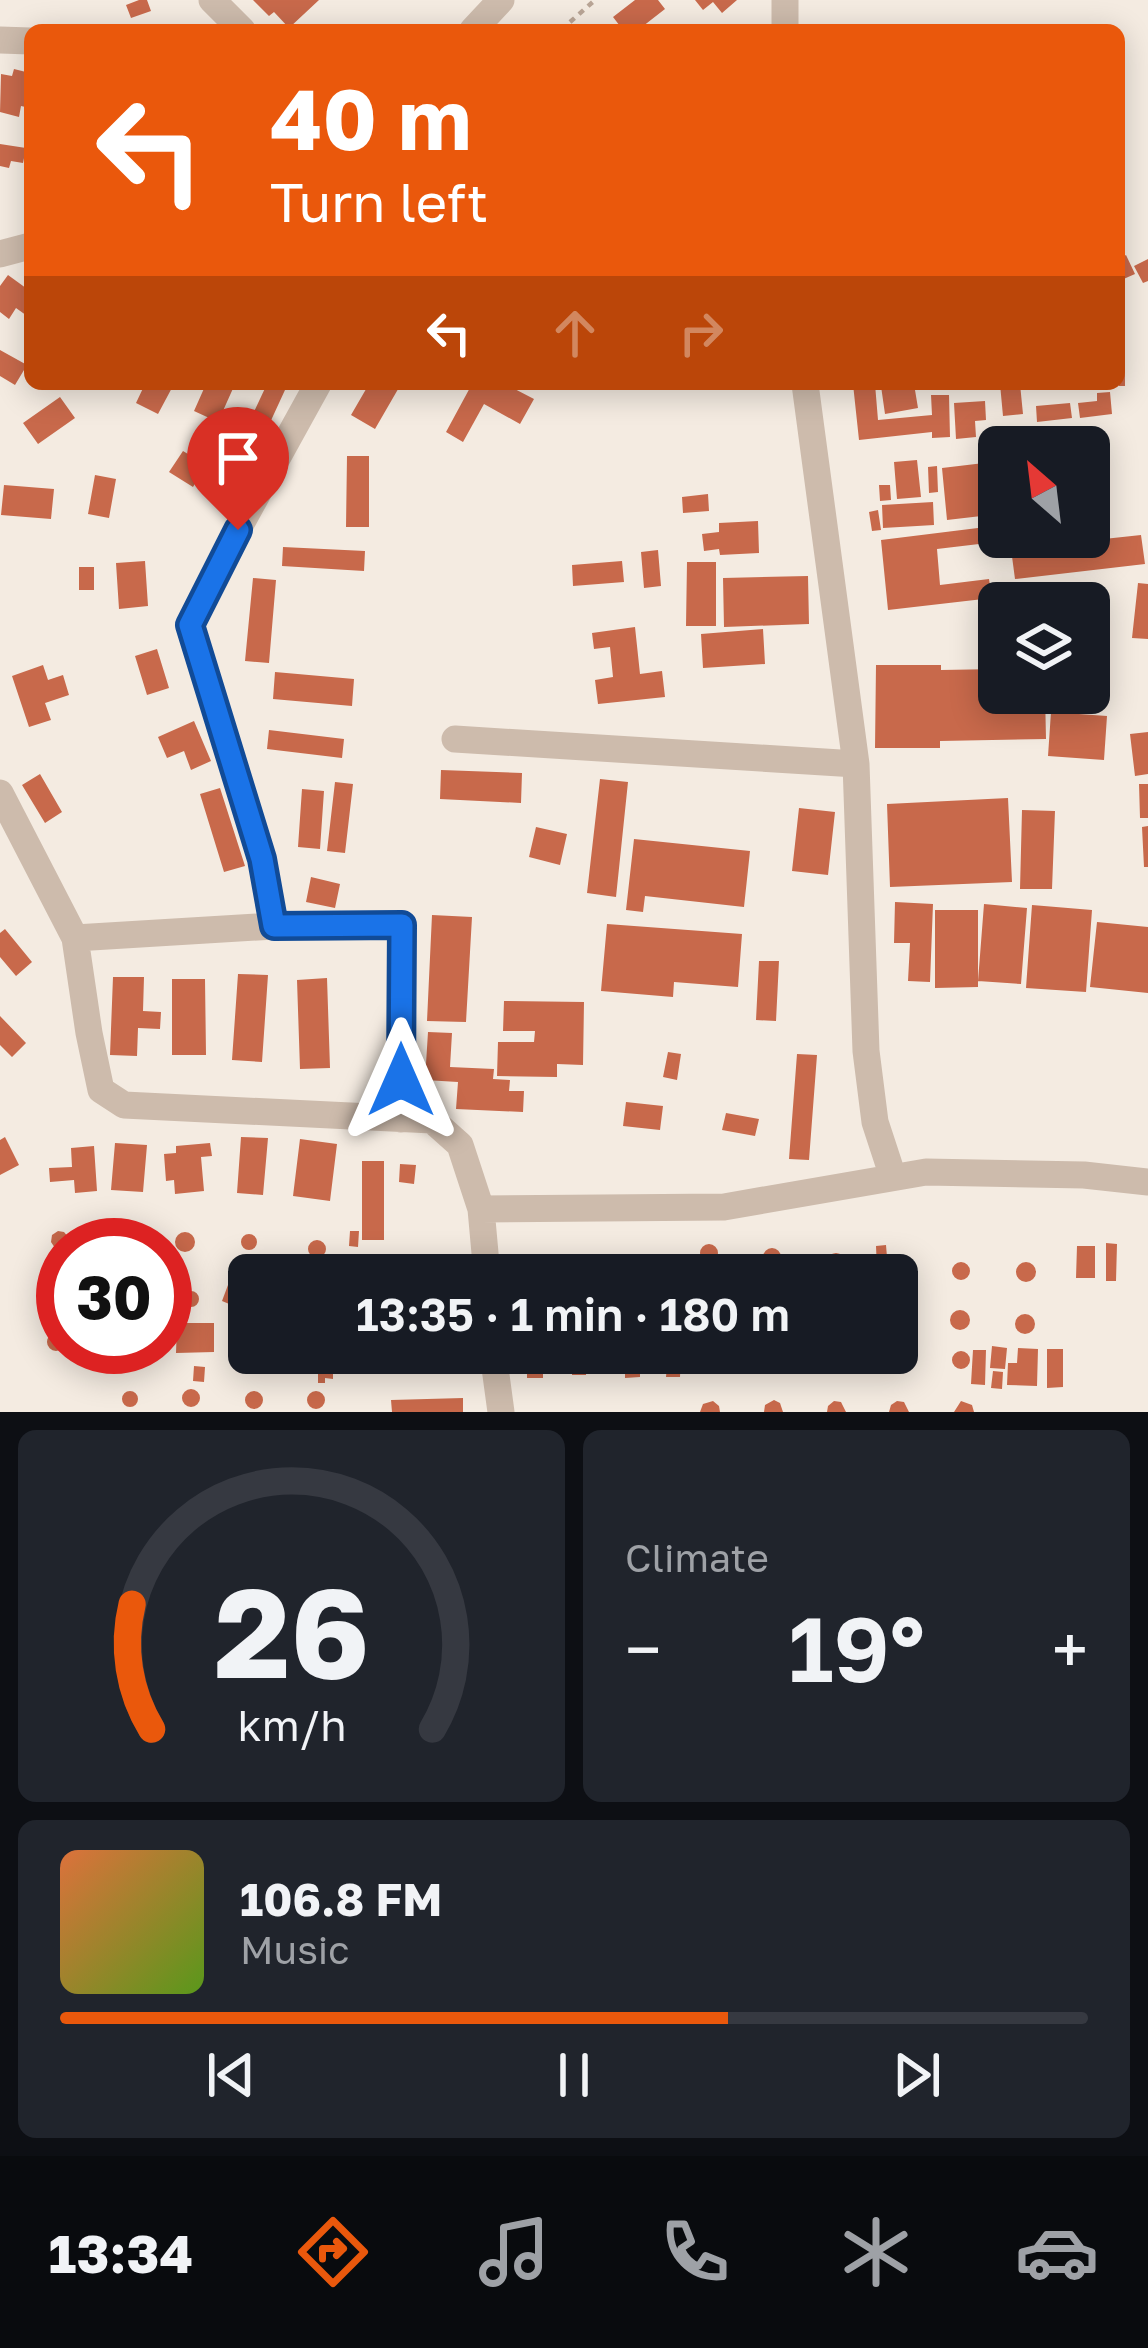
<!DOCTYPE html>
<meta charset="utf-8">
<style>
:root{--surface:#171b24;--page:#20242c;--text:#f1f3f6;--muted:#9ea1a6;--line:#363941;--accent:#ea580c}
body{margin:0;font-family:"Golos Text",sans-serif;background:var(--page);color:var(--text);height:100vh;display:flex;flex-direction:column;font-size:45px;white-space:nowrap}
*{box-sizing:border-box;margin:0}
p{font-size:39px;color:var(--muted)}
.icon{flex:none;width:66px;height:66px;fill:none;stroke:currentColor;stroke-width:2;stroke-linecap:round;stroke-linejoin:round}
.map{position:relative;height:1412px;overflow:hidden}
.panel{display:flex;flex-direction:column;gap:18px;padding:18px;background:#0d0f14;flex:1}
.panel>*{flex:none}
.banner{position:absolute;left:24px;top:24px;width:1101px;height:366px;border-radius:18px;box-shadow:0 6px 30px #0003;background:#ea580c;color:#fff;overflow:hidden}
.needle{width:78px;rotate:332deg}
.controls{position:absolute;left:978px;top:426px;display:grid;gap:24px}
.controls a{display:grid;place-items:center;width:132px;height:132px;border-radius:18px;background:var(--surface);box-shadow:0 6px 30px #0003;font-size:60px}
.speed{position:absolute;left:36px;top:1218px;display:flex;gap:24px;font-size:60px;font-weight:700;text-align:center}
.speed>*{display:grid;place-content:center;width:156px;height:156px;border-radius:50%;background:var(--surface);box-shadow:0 6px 30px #0003;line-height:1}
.speed .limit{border:18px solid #d22;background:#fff;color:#111}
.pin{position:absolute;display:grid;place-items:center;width:102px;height:102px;color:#fff;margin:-123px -51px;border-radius:50% 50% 50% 0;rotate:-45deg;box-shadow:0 0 12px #0007}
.pin .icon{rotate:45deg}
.me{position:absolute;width:132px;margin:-66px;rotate:0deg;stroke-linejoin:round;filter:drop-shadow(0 0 9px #0008)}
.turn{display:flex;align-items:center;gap:42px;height:252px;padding:0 48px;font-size:54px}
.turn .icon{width:156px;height:156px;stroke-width:2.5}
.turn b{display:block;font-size:84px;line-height:102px}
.lanes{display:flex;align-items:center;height:114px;padding:0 48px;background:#0003;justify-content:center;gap:60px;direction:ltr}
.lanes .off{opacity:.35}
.big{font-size:90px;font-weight:600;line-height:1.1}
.panel .tile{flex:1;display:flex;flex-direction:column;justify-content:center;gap:18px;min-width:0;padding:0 42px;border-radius:18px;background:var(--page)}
.panel .dial{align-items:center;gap:0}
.dial svg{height:312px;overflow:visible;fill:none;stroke:var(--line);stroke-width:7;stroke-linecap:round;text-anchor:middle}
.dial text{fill:var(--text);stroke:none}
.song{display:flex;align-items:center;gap:36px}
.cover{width:144px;height:144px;border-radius:18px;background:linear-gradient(135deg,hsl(20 70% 55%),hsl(90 70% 35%))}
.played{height:12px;border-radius:6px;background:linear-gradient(90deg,var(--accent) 65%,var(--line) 65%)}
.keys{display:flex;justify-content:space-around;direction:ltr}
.heat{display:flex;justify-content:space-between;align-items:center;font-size:66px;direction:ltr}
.panel .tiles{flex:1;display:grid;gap:18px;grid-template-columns:1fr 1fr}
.tile:last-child{grid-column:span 2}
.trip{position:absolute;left:228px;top:1254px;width:690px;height:120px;border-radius:18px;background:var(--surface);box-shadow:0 6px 30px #0003;font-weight:600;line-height:120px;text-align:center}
.dock{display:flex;height:192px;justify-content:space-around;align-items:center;background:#090b0e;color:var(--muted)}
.dock .icon{width:84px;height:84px}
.dock .selected{color:var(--accent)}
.dock b{font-size:54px;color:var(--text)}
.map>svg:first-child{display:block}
.building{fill:#c8694b}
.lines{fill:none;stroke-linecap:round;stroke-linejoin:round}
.path{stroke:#b9a596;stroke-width:4.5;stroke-dasharray:6 6;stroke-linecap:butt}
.lane{stroke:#cdbbac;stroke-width:14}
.street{stroke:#cdbbac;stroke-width:27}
.route-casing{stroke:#114b97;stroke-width:30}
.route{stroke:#1a73e8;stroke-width:21}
</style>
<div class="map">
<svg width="1148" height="1412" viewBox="0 0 1148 1412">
<rect width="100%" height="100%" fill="#f4ebe1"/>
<!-- building -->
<path class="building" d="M139 0H147L151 11 131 18 126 5Z
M253 0H319L289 28 274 12 269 16Z
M635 0H658L665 9 638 30H623L613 17Z
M695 0H737L722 13 713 2 703 10Z
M14 69 30 73V108L21 106 19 117 0 112 1 74 12 76Z
M0 144 26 148 23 163 11 161 9 168 0 166Z
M1126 255 1135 274 1119 281V259Z
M1148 259V281L1143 283 1134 266Z
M8 275 30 291V318L16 308 9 319 0 312V286Z
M0 350 27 365 15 385 0 376Z
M1119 355H1125V386H1119Z
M145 384H174L158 414 136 403Z
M206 384H235L218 422 194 411Z
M267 384 285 390 256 453 238 446Z
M369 384H401L375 429 351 415Z
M472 384H505L534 399 520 424 484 404 463 442 446 432Z
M853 384H875L878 420 932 415 931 395H949L950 437 932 438V432L859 440Z
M892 384H914L918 408 885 414 881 386Z
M1000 384H1020L1023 414 1003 416Z
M1110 392 1112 414 1080 418 1078 403 1097 401V393Z
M60 397 75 418 38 444 23 423Z
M985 401 986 420 975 421 976 437 956 439 954 403Z
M1070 403 1072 418 1037 422 1036 406Z
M183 451 206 465 193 487 169 472Z
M347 456H369V527H346Z
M917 460 921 497 897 499 894 462Z
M984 463 990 515 947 520 942 468Z
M937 466 938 492 929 493 928 467Z
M95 475 116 479 109 518 88 514Z
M4 485 54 489 51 519 1 515Z
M879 485H890L891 500 880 501Z
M708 494 709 511 683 513 682 497Z
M933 502 934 525 883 528 882 505Z
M878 510 881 530 872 531 869 512Z
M758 521 759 553 720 555 719 549 704 551 702 534 719 532V523Z
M994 526 996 542 937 549 940 585 989 579 992 598 888 610 881 540Z
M1141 535 1145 564 1015 579 1011 549Z
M283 547 365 551 364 571 282 566Z
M658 550 661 586 644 588 641 552Z
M145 561 148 606 119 609 116 563Z
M622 561 624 582 573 586 572 565Z
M687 562H716V626H686Z
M79 567H94V590H79Z
M808 576 809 624 724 627 723 578Z
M253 578 276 580 269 663 245 661Z
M1138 583 1148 584V639L1132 638Z
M635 627 640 674 662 671 665 697 598 704 595 680 613 677 610 647 594 649 592 633Z
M763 629 765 664 703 668 701 634Z
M157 649 169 688 147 695 135 656Z
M43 665 48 680 63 675 69 695 45 703 51 720 29 727 12 676Z
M876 665H941V670L999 669V693H1045L1046 739 940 741V748H875Z
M1089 666 1106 669 1098 710 1058 702 1060 693H1089Z
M275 672 354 679 352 706 273 699Z
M1051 712 1107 716 1104 760 1048 756Z
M194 721 211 761 191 770 184 751 167 758 158 737Z
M269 730 344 739 342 758 267 749Z
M1148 732V774L1135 776 1130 734Z
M441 770 522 773 521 803 440 799Z
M40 774 62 812 45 823 22 785Z
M600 779 628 782 616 897 587 893Z
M335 782 353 784 345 853 327 851Z
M1139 784H1148V818H1140Z
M220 788 245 866 224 872 200 794Z
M302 789 324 791 320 849 298 847Z
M1008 798 1012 882 890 887 887 804Z
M799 808 835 812 828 875 792 871Z
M1022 810 1055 811 1052 889H1020Z
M1148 826V867H1144L1142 827Z
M536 827 567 834 560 865 529 857Z
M634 839 750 851 744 907 645 896 643 912 626 910Z
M311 877 340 884 335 908 306 902Z
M895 902 933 904 930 982 908 981 910 943H894Z
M984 904 1027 908 1021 984 978 981Z
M1032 905 1092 910 1086 992 1026 988Z
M935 910H978V987L935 988Z
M432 915 472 917 466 1022 427 1021Z
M1097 922 1148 927V993L1090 987Z
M607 924 742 934 738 987 674 982 673 997 601 991Z
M5 929 32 962 16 976 0 957V933Z
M759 961H779L776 1021 756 1020Z
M238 974 268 975 262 1062 232 1060Z
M113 977H144L143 1011 161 1012 160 1029 138 1028 137 1056 110 1055Z
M327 978 330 1068 300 1069 297 980Z
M172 979H205L206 1055H172Z
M504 1001 584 1002 583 1065 557 1064V1077L497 1076 498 1042H534L535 1031H503Z
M0 1016 26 1043 12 1057 0 1045Z
M428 1032 452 1033 450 1067 494 1069 493 1079 510 1080 509 1091H524L523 1112 456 1109 458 1082 425 1080Z
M668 1052 681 1054 677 1080 663 1077Z
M797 1054 817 1055 809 1160 789 1159Z
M626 1102 663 1106 660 1130 623 1126Z
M726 1113 759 1119 755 1136 722 1130Z
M5 1137 19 1165 0 1175V1140Z
M241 1137 268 1138 263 1195 237 1193Z
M300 1139 337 1144 330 1201 293 1196Z
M115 1143 147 1145 143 1192 111 1190Z
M210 1143 212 1156 201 1157 204 1191 175 1194 174 1180 166 1181 164 1154 176 1153V1146Z
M94 1146 97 1191 75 1193 74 1180 50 1182 49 1168 72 1167 71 1148Z
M362 1161H384V1240H362Z
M400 1164 416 1165 414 1184 399 1182Z
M120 1230 132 1234 134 1245H112L113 1236Z
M58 1231 64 1232 69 1238 68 1245H63V1248H55L51 1242 52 1235Z
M350 1231H359L358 1247 349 1246Z
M175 1242a10 10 0 1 1 20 0a10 10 0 1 1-20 0Z
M241 1242a8 8 0 1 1 16 0a8 8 0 1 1-16 0Z
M308 1249a9 9 0 1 1 18 0a9 9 0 1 1-18 0Z
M1106 1243 1117 1244 1116 1281H1106Z
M700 1253a9 9 0 1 1 18 0a9 9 0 1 1-18 0Z
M886 1245 888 1269 877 1270 876 1246Z
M1077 1246H1095V1278H1076Z
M763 1257a9 9 0 1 1 18 0a9 9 0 1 1-18 0Z
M827 1262a9 9 0 1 1 18 0a9 9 0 1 1-18 0Z
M889 1266a9 9 0 1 1 18 0a9 9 0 1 1-18 0Z
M1016 1272a10 10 0 1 1 20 0a10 10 0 1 1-20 0Z
M952 1271a9 9 0 1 1 18 0a9 9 0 1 1-18 0Z
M55 1280H63V1296L55 1297 50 1292V1285Z
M228 1285 240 1290 234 1306 222 1301Z
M183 1299a8 8 0 1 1 16 0a8 8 0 1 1-16 0Z
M897 1308 905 1311 908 1317 906 1324 899 1327H897Z
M950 1320a10 10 0 1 1 20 0a10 10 0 1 1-20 0Z
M1015 1324a10 10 0 1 1 20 0a10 10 0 1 1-20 0Z
M177 1323H214V1352L176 1353Z
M47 1342a9 9 0 1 1 18 0a9 9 0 1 1-18 0Z
M992 1346 1007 1348 1005 1369 990 1368Z
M120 1347H140L137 1355 130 1357 123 1355Z
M897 1347 904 1349 908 1355 907 1363 900 1368 893 1367 888 1360 889 1353H897Z
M1018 1348 1038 1349 1037 1386 1007 1385 1008 1363H1017Z
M1047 1349H1063V1387L1047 1388Z
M973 1350H986L985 1385 971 1384Z
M824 1360a9 9 0 1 1 18 0a9 9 0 1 1-18 0Z
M952 1360a9 9 0 1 1 18 0a9 9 0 1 1-18 0Z
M763 1360a8 8 0 1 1 16 0a8 8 0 1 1-16 0Z
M702 1360a8 8 0 1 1 16 0a8 8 0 1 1-16 0Z
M360 1353H387V1366H359Z
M527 1353H543V1378H527Z
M572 1353H586V1375H572Z
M625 1353H640V1377L625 1378Z
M668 1353H681L680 1377H666Z
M194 1366 205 1367 204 1382 193 1381Z
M318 1368H333V1379L325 1378V1383H318Z
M993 1371 1003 1372 1002 1389 991 1388Z
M182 1398a9 9 0 1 1 18 0a9 9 0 1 1-18 0Z
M245 1400a9 9 0 1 1 18 0a9 9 0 1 1-18 0Z
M122 1399a8 8 0 1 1 16 0a8 8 0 1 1-16 0Z
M307 1400a9 9 0 1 1 18 0a9 9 0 1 1-18 0Z
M463 1398V1412H392L391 1400Z
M774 1400 780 1403 783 1412H764L765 1405Z
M713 1401 719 1406 720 1412H700L703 1404Z
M834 1401 841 1402 846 1412H827L828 1406Z
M897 1401 904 1402 909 1412H889L891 1405Z
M961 1401 972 1405 974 1412H954Z"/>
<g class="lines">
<!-- path -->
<path class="path" d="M561 30 595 0"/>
<!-- lane -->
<path class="lane" d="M190 625 262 858 274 926"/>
<!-- street -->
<path class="street" d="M212 0 242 30
M473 30 501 0
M785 30V0
M0 40 30 41
M0 254 30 246
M805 384 856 764 866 1051 875 1122 893 1177
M190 625 238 529 318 384
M455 739 856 764
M0 793 75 938 89 1033 101 1090 124 1105 432 1120 460 1145 481 1209 724 1207 926 1172 1084 1175 1148 1182
M75 938 274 926 402 925 401 1119
M481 1209 487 1275
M493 1353 501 1412"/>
</g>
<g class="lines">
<defs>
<path id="route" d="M238 530 190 625 262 859 274 926 402 925 401 1080"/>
</defs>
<!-- route casing -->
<use href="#route" class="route-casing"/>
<!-- route -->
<use href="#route" class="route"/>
</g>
</svg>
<div class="controls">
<a><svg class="needle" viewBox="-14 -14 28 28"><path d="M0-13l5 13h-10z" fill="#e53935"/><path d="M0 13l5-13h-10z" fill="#9ea1a6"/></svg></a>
<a><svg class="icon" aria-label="layers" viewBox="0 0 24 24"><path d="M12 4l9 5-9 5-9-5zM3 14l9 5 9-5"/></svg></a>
</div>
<div class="speed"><div class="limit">30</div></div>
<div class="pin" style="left:238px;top:530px;background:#d93025"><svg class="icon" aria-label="arrive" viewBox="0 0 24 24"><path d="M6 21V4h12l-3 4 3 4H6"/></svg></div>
<svg class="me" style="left:401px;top:1080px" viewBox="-20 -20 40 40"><path d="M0-17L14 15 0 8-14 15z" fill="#1a73e8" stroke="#fff" stroke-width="4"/></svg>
<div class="trip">13:35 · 1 min · 180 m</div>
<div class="banner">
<div class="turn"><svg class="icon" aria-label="left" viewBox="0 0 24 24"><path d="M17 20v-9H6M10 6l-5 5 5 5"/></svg><div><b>40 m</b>Turn left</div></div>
<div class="lanes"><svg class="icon" aria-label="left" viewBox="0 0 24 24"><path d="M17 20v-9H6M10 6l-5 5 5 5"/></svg><svg class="icon off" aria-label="ahead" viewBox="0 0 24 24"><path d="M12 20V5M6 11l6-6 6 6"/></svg><svg class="icon off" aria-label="right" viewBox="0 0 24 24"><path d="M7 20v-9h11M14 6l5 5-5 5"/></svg></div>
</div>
</div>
<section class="panel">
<div class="tiles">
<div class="tile dial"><svg viewBox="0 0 100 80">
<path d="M14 69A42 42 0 1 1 86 69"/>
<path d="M14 69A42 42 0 0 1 9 37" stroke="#ea580c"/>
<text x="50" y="56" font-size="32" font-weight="700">26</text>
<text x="50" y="72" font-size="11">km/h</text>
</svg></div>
<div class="tile"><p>Climate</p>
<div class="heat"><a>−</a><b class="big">19°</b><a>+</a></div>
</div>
<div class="tile">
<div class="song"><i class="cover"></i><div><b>106.8 FM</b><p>Music</p></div></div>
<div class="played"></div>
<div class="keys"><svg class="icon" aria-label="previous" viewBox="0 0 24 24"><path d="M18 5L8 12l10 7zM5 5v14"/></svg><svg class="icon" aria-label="pause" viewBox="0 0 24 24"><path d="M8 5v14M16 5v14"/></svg><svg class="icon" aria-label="next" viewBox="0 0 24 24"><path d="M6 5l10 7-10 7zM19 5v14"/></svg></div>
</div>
</div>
</section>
<nav class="dock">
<b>13:34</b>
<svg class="icon selected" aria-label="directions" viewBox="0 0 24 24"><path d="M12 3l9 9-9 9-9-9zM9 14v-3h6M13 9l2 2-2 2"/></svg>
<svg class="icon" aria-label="music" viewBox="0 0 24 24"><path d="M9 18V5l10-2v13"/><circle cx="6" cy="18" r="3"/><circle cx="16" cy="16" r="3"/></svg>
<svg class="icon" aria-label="phone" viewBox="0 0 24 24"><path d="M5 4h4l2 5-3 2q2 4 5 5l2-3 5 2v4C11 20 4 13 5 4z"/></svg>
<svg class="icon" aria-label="climate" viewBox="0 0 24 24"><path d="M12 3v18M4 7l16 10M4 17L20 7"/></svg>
<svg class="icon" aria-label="car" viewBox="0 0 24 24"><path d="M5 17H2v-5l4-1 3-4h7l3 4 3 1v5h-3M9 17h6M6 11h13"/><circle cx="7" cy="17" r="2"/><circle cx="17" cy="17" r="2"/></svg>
</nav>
